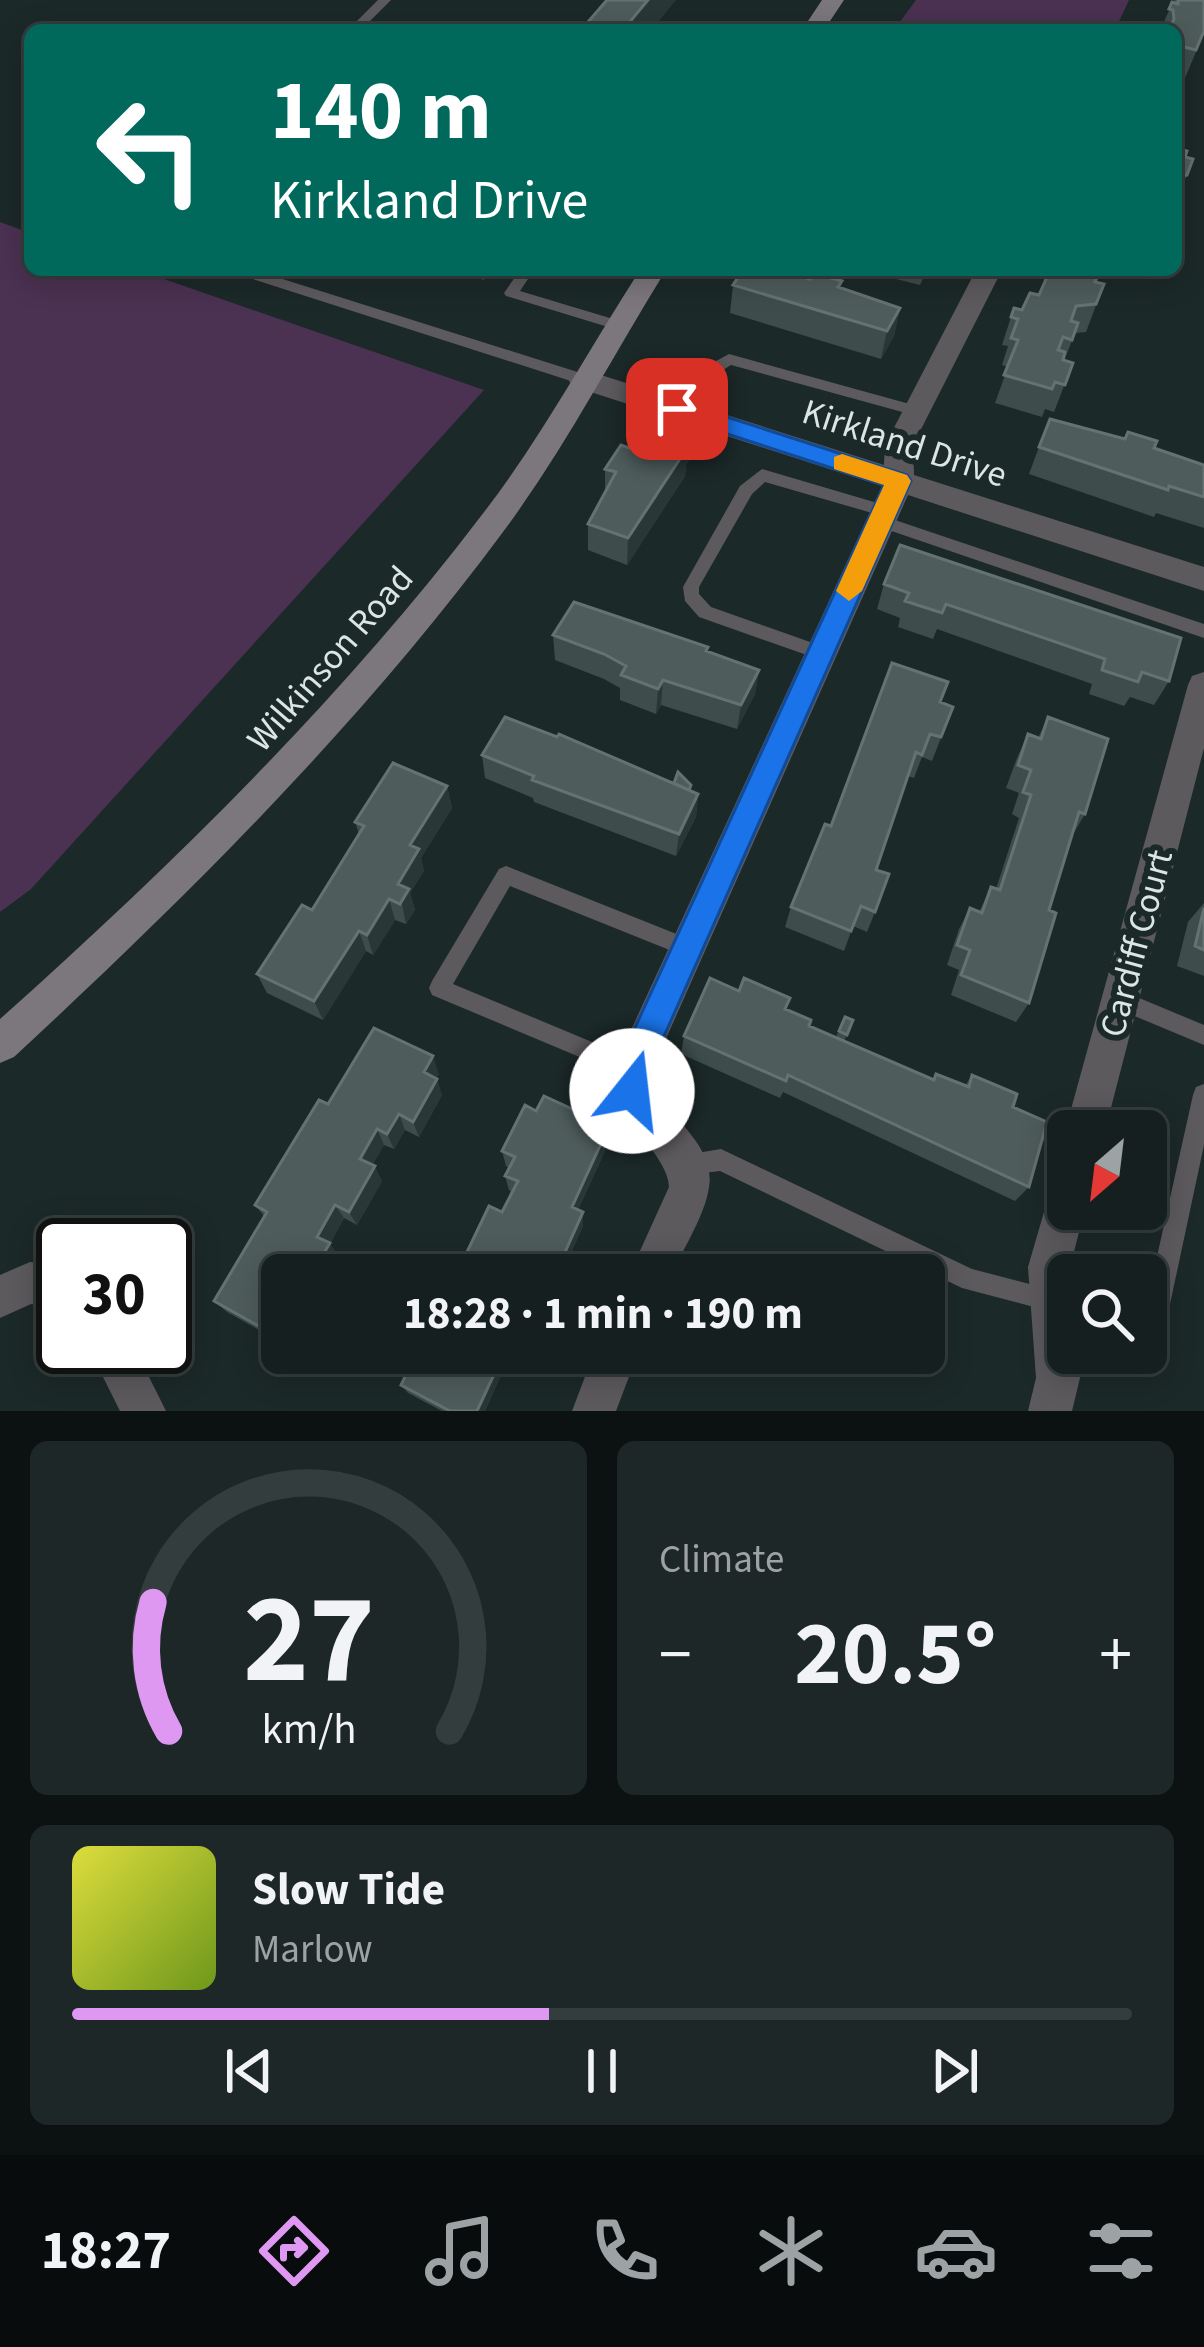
<!DOCTYPE html>
<meta charset="utf-8">
<style>
:root{--surface:#151f1f;--page:#1e2728;--text:#f1f3f6;--muted:#9da2a4;--line:#343d3d;--accent:#df98f2}
body{margin:0;font-family:"Source Sans 3",sans-serif;background:var(--page);color:var(--text);height:100vh;display:flex;flex-direction:column;font-size:45px;white-space:nowrap}
*{box-sizing:border-box;margin:0}
p{font-size:39px;color:var(--muted)}
.icon{flex:none;width:66px;height:66px;fill:none;stroke:currentColor;stroke-width:2;stroke-linecap:round;stroke-linejoin:round}
.map{position:relative;height:1411px;overflow:hidden}
.panel{display:flex;flex-direction:column;gap:30px;padding:30px;background:#0c1111;flex:1}
.panel>*{flex:none}
.top-card{position:absolute;left:24px;top:24px;width:1158px;height:252px;border-radius:18px;box-shadow:0 6px 30px #0003,0 0 0 3px var(--line);background:#00695c;color:#fff;overflow:hidden}
.needle{width:78px;rotate:208deg}
.buttons{position:absolute;left:1047px;top:1110px;display:grid;gap:24px}
.buttons a{display:grid;place-items:center;width:120px;height:120px;border-radius:18px;background:var(--surface);box-shadow:0 6px 30px #0003,0 0 0 3px var(--line);font-size:60px}
.speed{position:absolute;left:36px;top:1218px;display:flex;gap:24px;font-size:60px;font-weight:700;text-align:center}
.speed>*{display:grid;place-content:center;width:156px;height:156px;border-radius:50%;background:var(--surface);box-shadow:0 6px 30px #0003,0 0 0 3px var(--line);line-height:1}
.speed .limit{border:6px solid #111;border-radius:18px;background:#fff;color:#111}
.pin{position:absolute;display:grid;place-items:center;width:102px;height:102px;color:#fff;margin:-51px;border-radius:24px;box-shadow:0 6px 18px #0006}
.me{position:absolute;width:132px;margin:-66px;rotate:16deg;stroke-linejoin:round;filter:drop-shadow(0 0 9px #0008)}
.turn{display:flex;align-items:center;gap:42px;height:252px;padding:0 48px;font-size:54px}
.turn .icon{width:156px;height:156px;stroke-width:2.5}
.turn b{display:block;font-size:84px;line-height:102px}
.big{font-size:90px;font-weight:700;line-height:1.1}
.panel .card{flex:1;display:flex;flex-direction:column;justify-content:center;gap:18px;min-width:0;padding:0 42px;border-radius:18px;background:var(--page)}
.panel .dial{align-items:center;gap:0}
.dial svg{height:312px;overflow:visible;fill:none;stroke:var(--line);stroke-width:7;stroke-linecap:round;text-anchor:middle}
.dial text{fill:var(--text);stroke:none}
.song{display:flex;align-items:center;gap:36px}
.cover{width:144px;height:144px;border-radius:18px;background:linear-gradient(135deg,hsl(60 70% 55%),hsl(80 70% 35%))}
.played{height:12px;border-radius:6px;background:linear-gradient(90deg,var(--accent) 45%,var(--line) 45%)}
.keys{display:flex;justify-content:space-around;direction:ltr}
.heat{display:flex;justify-content:space-between;align-items:center;font-size:66px;direction:ltr}
.panel .tiles{flex:1;display:grid;gap:30px;grid-template-columns:1fr 1fr}
.card:last-child{grid-column:span 2}
.trip{position:absolute;left:261px;top:1254px;width:684px;height:120px;border-radius:18px;background:var(--surface);box-shadow:0 6px 30px #0003,0 0 0 3px var(--line);font-weight:700;line-height:120px;text-align:center}
.dock{display:flex;height:192px;justify-content:space-around;align-items:center;background:#080c0c;color:var(--muted)}
.dock .icon{width:84px;height:84px}
.dock .current{color:var(--accent)}
.dock b{font-size:54px;color:var(--text)}
.map>svg:first-child{display:block}
.green{fill:#4b3152}
.lines{fill:none;stroke-linecap:round;stroke-linejoin:round}
.service{fill:#5d5a5e;fill-rule:evenodd}
.minor{fill:#5d5a5e;fill-rule:evenodd}
.secondary{fill:#7c767d;fill-rule:evenodd}
.wall{fill:#3e4c4c}
.shaded-wall{fill:#293737}
.building{fill:#4f5c5c;stroke:#657272;stroke-width:3}
.route{fill:#1a73e8;stroke:#114b97;stroke-width:3}
.slow{fill:#f59e0b}
.labels{text-anchor:middle;stroke-width:12;stroke-linejoin:round;paint-order:stroke}
.street-label{font-size:36px;fill:#dce5e5;stroke:#1c2929}
</style>
<div class="map">
<svg width="1204" height="1411" viewBox="0 0 1204 1411">
<rect width="100%" height="100%" fill="#1c2929"/>
<!-- green -->
<path class="green" d="M916 0H1129L1115 30H894Z
M0 222 30 233V270H138L484 390 31 889 0 912Z"/>
<g class="lines">
<!-- service -->
<path class="service" d="M378 0H391L361 30H348Z
M232 270H254L587 375 590 379 587 383H577L234 273Z
M520 270H534L520 291 623 322 625 325 618 330 506 296 504 293Z
M729 354 917 406 925 411 917 416 731 365 715 375 682 413H672V405L705 367Z
M762 469 891 507 893 511 886 517 1204 624V638L874 525 872 521 879 515 765 482 752 494 699 587V594L711 607 827 648 830 653 827 658 821 660 699 617 685 601 683 587 740 486Z
M506 866 694 941 697 948 694 955 687 957 510 886 453 984 640 1062 643 1069 640 1076 632 1079 432 995 429 988 432 981 499 869Z
M1120 990 1204 1025V1045L1113 1007 1110 1000 1113 993Z
M1204 1084V1145L1163 1337 1159 1345 1146 1350V1306L1193 1095 1196 1087Z
M721 1149 972 1269 1057 1291 1061 1299 1057 1307 1049 1311 962 1288 720 1171 687 1175 679 1172 676 1164 679 1156Z"/>
<!-- minor -->
<path class="minor" d="M976 270H1002L913 445 914 475 1204 567V591L908 495 652 1070C657 1114 717 1140 709 1187 705 1216 683 1248 672 1275H629L669 1187C669 1157 617 1120 613 1069L882 486 572 386 568 379 582 369 884 465 885 445Z
M1204 672V748L1105 1131H1068V1138L1065 1131 1188 685 1192 676Z
M1068 1175V1209H1085L1068 1275V1353H1078L1080 1378 1072 1411H1028L1036 1378 1028 1267 1053 1181Z
M30 1262 63 1267V1309L31 1304 0 1318V1275Z
M88 1347H134L166 1411H120Z
M594 1353H638L616 1411H572Z"/>
<!-- secondary -->
<path class="secondary" d="M822 0H844L824 30H802Z
M640 270H666C612 357 564 450 503 532 360 725 190 894 14 1057L0 1063V1019C173 864 340 701 481 516 541 439 587 352 640 270Z"/>
</g>
<!-- wall -->
<path class="wall" d="M1174 0H1204V33L1185 78 1176 76V30H1160Z
M1176 148 1185 157 1193 159 1176 203Z
M452 270H492L484 280Z
M835 270H858L855 276Z
M860 270H927L920 285Z
M1119 270H1141L1139 275Z
M810 279 842 281 841 288 900 308 894 336 881 359 730 313 733 285Z
M1095 282 1104 284 1086 332 1075 333 1064 361 1073 363 1054 412 1045 409 1042 417 995 403 1008 367 1002 365 1008 346 1002 345 1011 317 1022 310 1039 295Z
M701 416 699 443 686 465 685 476 627 565 588 550V524L605 492V469L644 434Z
M1039 447 1154 448 1204 465V528L1156 513 1154 517 1029 474Z
M900 545 1169 681 1154 705 1130 697 1124 706 1089 694 1092 684 937 629 933 639 898 627 900 618 877 609 884 584Z
M553 635 708 647 707 651 759 670 755 694 737 729 661 705 656 714 620 700V688L604 679 555 660Z
M941 702 953 707 932 761 922 757 914 778 908 776 876 870 875 912 867 932 853 926 844 951 785 927 791 907 831 826Z
M1048 717 1085 814 1072 836 1049 910 1029 1003 1016 1022 951 995 959 970 947 965 959 929 970 908 979 912 991 887 996 889 1019 818 1012 814 1019 793 1006 788 1017 758 1028 734 1038 738Z
M482 755 691 785 690 790 698 794 696 817 676 856 534 802 533 798 485 778Z
M447 786 452 808 421 858 424 871 410 893 415 910 406 924 395 920 373 955 366 951 323 1020 267 993 257 974 312 910 359 834 355 822Z
M1204 903V976L1177 966 1188 922Z
M787 1009 809 1026 836 1037 845 1017 847 1035 844 1041 933 1079 936 1074 965 1086 972 1075 1013 1107 1029 1187 1015 1201 783 1092 780 1098 681 1054 684 1036Z
M439 1074 436 1078 442 1095 419 1137 405 1130 394 1149 384 1145 372 1165 382 1181 357 1225 344 1218 330 1244 339 1256 331 1270 336 1275H282V1343L227 1312 214 1301 264 1216 255 1205 328 1104Z
M536 1111 609 1126V1142L578 1210 583 1226 567 1262 475 1268 470 1266 466 1254 502 1212 512 1192 509 1190 505 1176 509 1168 506 1166 502 1151Z
M401 1353H511L485 1411H442L408 1393 401 1385 410 1366 400 1355Z"/>
<!-- shaded-wall -->
<path class="shaded-wall" d="M648 0H676L652 30H623Z
M900 308 894 336 881 359 887 331Z
M701 416 699 443 686 465 685 476 627 565 628 538Z
M759 670 755 694 737 729 741 705Z
M663 680 661 705 656 714 658 689Z
M447 786 452 808 421 858 424 871 410 893 415 910 406 924 398 884 410 845Z
M698 794 696 817 676 856 679 834Z
M389 899 395 920 373 955 367 935Z
M359 931 366 951 323 1020 314 1001Z
M433 1056 439 1074 430 1089 424 1072Z
M437 1079 442 1095 419 1137 413 1122Z
M399 1114 405 1130 394 1149 387 1134Z
M609 1126V1142L573 1221 572 1207Z
M377 1129 384 1145 368 1173 360 1159Z
M375 1166 382 1181 357 1225 349 1212Z
M335 1205 344 1218 330 1244 339 1256 328 1275 318 1263 317 1237Z
M583 1212V1226L563 1271 562 1259Z
M504 1353H511L485 1411H477Z"/>
<!-- building -->
<path class="building" d="M607 0H648L623 30H581Z
M1178 0H1204V31L1196 50 1176 45V30H1161L1162 26 1170 28 1174 19 1173 10 1169 9 1172 2 1178 4Z
M1176 148 1187 151 1185 157 1193 159 1187 175 1176 176Z
M743 270H776L810 279 813 273 842 281 838 287 900 308 887 331 733 285Z
M1050 270H1081L1098 275 1095 282 1104 284 1096 304 1076 306 1071 321 1078 323 1072 340 1063 337 1058 350 1065 352 1063 360 1073 363 1065 385 1055 382 1052 389 1004 375 1018 340 1011 338 1018 319 1011 317 1014 308 1022 310 1030 293 1039 295Z
M664 403 701 416 682 447 687 448 628 538 588 524 616 472 605 469 621 445 629 448 639 432 644 434Z
M1050 419 1125 439 1128 432 1157 441 1154 448 1204 465V497L1169 486 1168 490 1039 447Z
M900 545 1181 638 1169 681 1142 672 1138 682 1102 670 1105 659 946 604 942 613 905 601 909 593 884 584Z
M574 602 708 647 706 651 759 670 741 705 663 680 658 689 621 675 626 666 604 654 553 635Z
M892 663 948 682 940 702 953 707 941 737 930 734 922 755 916 752 876 870 889 874 875 912 861 906 851 931 791 907 825 824 831 826Z
M505 717 557 737 559 734 698 794 679 834 532 780 534 776 482 755Z
M1048 717 1108 739 1085 814 1079 812 1049 910 1056 913 1029 1003 961 975 970 950 957 945 970 908 982 913 991 887 1000 890 1031 795 1023 792 1031 770 1018 765 1028 734 1041 739Z
M393 763 447 786 410 845 419 849 398 884 409 889 400 904 389 899 367 935 359 931 314 1001 257 974 302 905 312 910 364 826 355 822Z
M678 772 691 785 689 790 674 783Z
M1204 908V950L1195 946Z
M710 978 739 991 744 978 790 998 785 1009 811 1020 809 1026 934 1080 936 1074 969 1087 972 1075 1017 1094 1013 1107 1047 1122 1029 1187 788 1075 786 1081 684 1036Z
M845 1017 853 1020 847 1035 839 1031Z
M374 1028 433 1056 424 1072 437 1079 413 1122 399 1114 387 1134 377 1129 360 1159 375 1166 349 1212 335 1205 317 1237 330 1243 318 1263 333 1271 331 1275H282V1330L278 1337 214 1301 267 1212 255 1205 319 1100 328 1104Z
M544 1096 609 1126 572 1207 583 1212 562 1259 574 1265 569 1275H472L479 1260 466 1254 489 1206 502 1212 518 1181 505 1176 515 1157 502 1151 525 1105 536 1111Z
M401 1353H504L477 1411H450L401 1385 412 1362 400 1355Z"/>
<!-- route -->
<path class="route" d="M677 401 907 475 911 481 649 1070 644 1102 632 1107 621 1102 616 1069 884 485 669 415V403Z"/>
<!-- slow -->
<path class="slow" d="M842 454 907 475 911 481 862 591 849 601 836 591 884 485 834 469V457Z"/>
<g class="labels">
<!-- street labels -->
<g class="street-label">
<text transform="translate(905 442) rotate(18)" y="13">Kirkland Drive</text>
<text transform="translate(329 658) rotate(-49)" y="13">Wilkinson Road</text>
<text transform="translate(1135 943) rotate(-75)" y="13">Cardiff Court</text>
</g>
</g>
</svg>
<div class="buttons">
<a><svg class="needle" viewBox="-14 -14 28 28"><path d="M0-13l5 13h-10z" fill="#e53935"/><path d="M0 13l5-13h-10z" fill="#9da2a4"/></svg></a>
<a><svg class="icon" aria-label="search" viewBox="0 0 24 24"><circle cx="10" cy="10" r="6"/><path d="M15 15l6 6"/></svg></a>
</div>
<div class="speed"><div class="limit">30</div></div>
<div class="pin" style="left:677px;top:409px;background:#d93025"><svg class="icon" aria-label="arrive" viewBox="0 0 24 24"><path d="M6 21V4h12l-3 4 3 4H6"/></svg></div>
<svg class="me" style="left:632px;top:1091px" viewBox="-20 -20 40 40"><circle r="19" fill="#fff"/><path d="M0-13L10 11 0 6-10 11z" fill="#1a73e8"/></svg>
<div class="trip">18:28 · 1 min · 190 m</div>
<div class="top-card">
<div class="turn"><svg class="icon" aria-label="left" viewBox="0 0 24 24"><path d="M17 20v-9H6M10 6l-5 5 5 5"/></svg><div><b>140 m</b>Kirkland Drive</div></div>
</div>
</div>
<section class="panel">
<div class="tiles">
<div class="card dial"><svg viewBox="0 0 100 80">
<path d="M14 69A42 42 0 1 1 86 69"/>
<path d="M14 69A42 42 0 0 1 10 36" stroke="#df98f2"/>
<text x="50" y="56" font-size="32" font-weight="700">27</text>
<text x="50" y="72" font-size="11">km/h</text>
</svg></div>
<div class="card"><p>Climate</p>
<div class="heat"><a>−</a><b class="big">20.5°</b><a>+</a></div>
</div>
<div class="card">
<div class="song"><i class="cover"></i><div><b>Slow Tide</b><p>Marlow</p></div></div>
<div class="played"></div>
<div class="keys"><svg class="icon" aria-label="previous" viewBox="0 0 24 24"><path d="M18 5L8 12l10 7zM5 5v14"/></svg><svg class="icon" aria-label="pause" viewBox="0 0 24 24"><path d="M8 5v14M16 5v14"/></svg><svg class="icon" aria-label="next" viewBox="0 0 24 24"><path d="M6 5l10 7-10 7zM19 5v14"/></svg></div>
</div>
</div>
</section>
<nav class="dock">
<b>18:27</b>
<svg class="icon current" aria-label="directions" viewBox="0 0 24 24"><path d="M12 3l9 9-9 9-9-9zM9 14v-3h6M13 9l2 2-2 2"/></svg>
<svg class="icon" aria-label="music" viewBox="0 0 24 24"><path d="M9 18V5l10-2v13"/><circle cx="6" cy="18" r="3"/><circle cx="16" cy="16" r="3"/></svg>
<svg class="icon" aria-label="phone" viewBox="0 0 24 24"><path d="M5 4h4l2 5-3 2q2 4 5 5l2-3 5 2v4C11 20 4 13 5 4z"/></svg>
<svg class="icon" aria-label="climate" viewBox="0 0 24 24"><path d="M12 3v18M4 7l16 10M4 17L20 7"/></svg>
<svg class="icon" aria-label="car" viewBox="0 0 24 24"><path d="M5 17H2v-5l4-1 3-4h7l3 4 3 1v5h-3M9 17h6M6 11h13"/><circle cx="7" cy="17" r="2"/><circle cx="17" cy="17" r="2"/></svg>
<svg class="icon" aria-label="filters" viewBox="0 0 24 24"><path d="M4 7h16M4 17h16"/><circle cx="9" cy="7" r="2"/><circle cx="15" cy="17" r="2"/></svg>
</nav>
